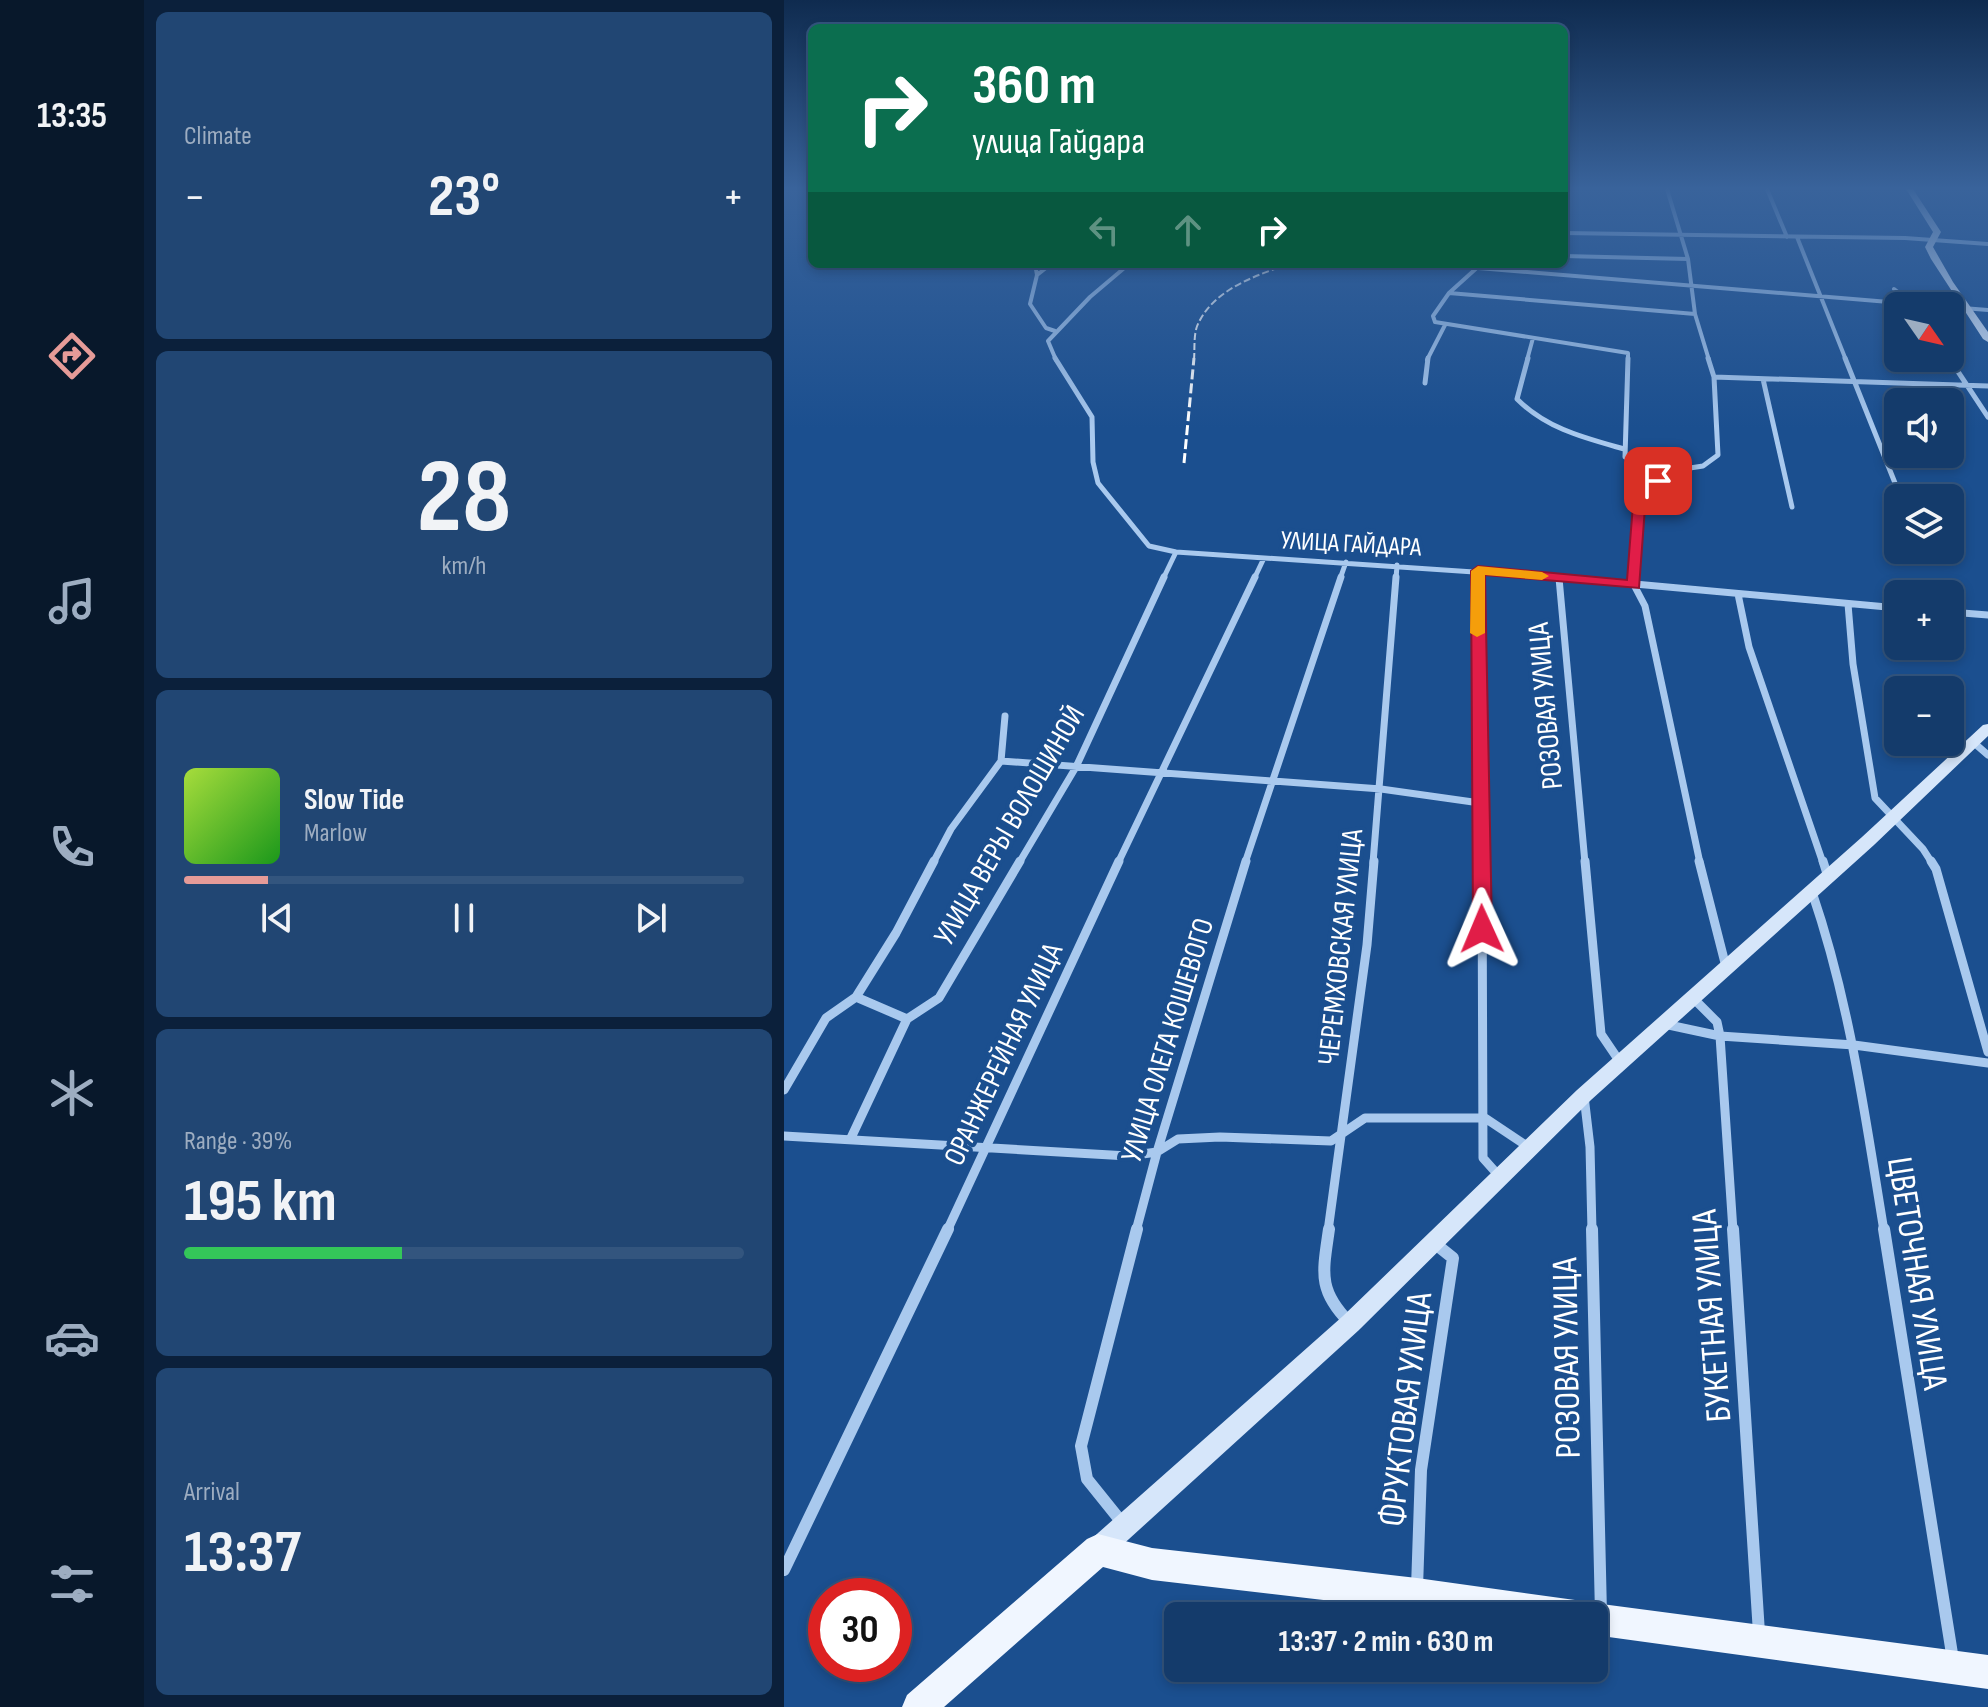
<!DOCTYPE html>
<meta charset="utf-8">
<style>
:root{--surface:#143b6b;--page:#214673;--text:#f1f3f6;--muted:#9dadc1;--line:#33557e;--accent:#e69b98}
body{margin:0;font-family:"Sofia Sans Condensed",sans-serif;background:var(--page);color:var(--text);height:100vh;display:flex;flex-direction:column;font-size:30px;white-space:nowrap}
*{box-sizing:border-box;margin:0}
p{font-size:26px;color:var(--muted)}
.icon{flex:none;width:44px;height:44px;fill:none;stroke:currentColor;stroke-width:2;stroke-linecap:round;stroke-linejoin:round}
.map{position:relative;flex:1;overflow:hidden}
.sheet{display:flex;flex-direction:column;gap:12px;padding:12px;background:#0b203b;width:640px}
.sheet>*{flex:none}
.hud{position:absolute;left:24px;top:24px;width:760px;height:244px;border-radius:12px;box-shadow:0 4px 12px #0003,0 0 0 2px var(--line);background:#0b6e4f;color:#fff;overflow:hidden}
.needle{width:52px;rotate:124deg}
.tools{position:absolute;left:1100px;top:292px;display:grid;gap:16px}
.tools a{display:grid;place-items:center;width:80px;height:80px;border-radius:12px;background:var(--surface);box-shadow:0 4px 12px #0003,0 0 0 2px var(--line);font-size:40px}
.speed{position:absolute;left:24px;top:1578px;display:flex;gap:16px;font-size:40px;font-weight:700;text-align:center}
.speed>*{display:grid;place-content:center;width:104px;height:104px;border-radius:50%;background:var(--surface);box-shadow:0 4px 12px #0003,0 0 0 2px var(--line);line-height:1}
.speed .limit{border:12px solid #d22;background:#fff;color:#111}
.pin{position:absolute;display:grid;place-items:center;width:68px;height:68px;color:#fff;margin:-34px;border-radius:16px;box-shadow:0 4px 12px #0006}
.me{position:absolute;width:88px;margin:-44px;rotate:359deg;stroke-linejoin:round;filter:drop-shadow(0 0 6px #0008)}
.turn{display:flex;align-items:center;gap:28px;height:168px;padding:0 32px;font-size:36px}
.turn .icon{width:104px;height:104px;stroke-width:2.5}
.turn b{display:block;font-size:56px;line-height:68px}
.lanes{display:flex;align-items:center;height:76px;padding:0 32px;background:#0003;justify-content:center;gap:40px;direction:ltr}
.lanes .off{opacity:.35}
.big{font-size:60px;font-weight:700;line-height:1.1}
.sheet .card{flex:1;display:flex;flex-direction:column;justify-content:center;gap:12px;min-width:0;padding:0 28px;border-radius:12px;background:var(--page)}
.sheet .dial{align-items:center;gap:0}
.dial b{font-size:104px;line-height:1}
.song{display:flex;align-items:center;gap:24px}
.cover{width:96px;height:96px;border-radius:12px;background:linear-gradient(135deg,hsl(80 70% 55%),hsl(120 70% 35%))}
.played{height:8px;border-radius:4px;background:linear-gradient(90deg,var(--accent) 15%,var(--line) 15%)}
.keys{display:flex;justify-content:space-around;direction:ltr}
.heat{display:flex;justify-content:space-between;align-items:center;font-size:44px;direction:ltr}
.charge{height:12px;border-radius:6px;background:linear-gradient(90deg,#34c759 39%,var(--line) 0)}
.trip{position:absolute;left:380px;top:1602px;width:444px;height:80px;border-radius:12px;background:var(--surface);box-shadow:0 4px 12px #0003,0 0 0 2px var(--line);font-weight:700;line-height:80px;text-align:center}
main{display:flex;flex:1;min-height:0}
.tabs{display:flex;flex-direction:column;width:144px;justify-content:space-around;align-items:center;background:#08182b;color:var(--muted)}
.tabs .icon{width:56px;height:56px}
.tabs .current{color:var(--accent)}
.tabs b{font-size:36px;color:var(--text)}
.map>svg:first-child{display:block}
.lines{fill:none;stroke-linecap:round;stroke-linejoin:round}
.minor-far4{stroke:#a9c9ee;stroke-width:4}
.minor-far3{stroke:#a9c9ee;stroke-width:5}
.minor-far2{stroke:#a9c9ee;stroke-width:7}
.minor-far1{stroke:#a9c9ee;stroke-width:9}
.minor{stroke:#a9c9ee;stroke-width:12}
.secondary{fill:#d6e6fa;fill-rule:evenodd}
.primary{fill:#f0f6ff;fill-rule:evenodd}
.rail-far1{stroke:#fff;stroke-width:2;stroke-dasharray:7 3;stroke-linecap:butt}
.rail{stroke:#fff;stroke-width:3;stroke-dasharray:10 4;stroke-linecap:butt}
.route{fill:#e11d48;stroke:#92132f;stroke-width:2}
.slow{fill:#f59e0b}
.labels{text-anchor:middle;stroke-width:8;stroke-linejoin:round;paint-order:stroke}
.far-street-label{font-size:26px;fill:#fff;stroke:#1b4f8f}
.street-label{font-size:30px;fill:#fff;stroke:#1b4f8f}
.near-street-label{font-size:36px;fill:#fff;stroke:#1b4f8f}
</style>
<main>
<nav class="tabs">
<b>13:35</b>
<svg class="icon current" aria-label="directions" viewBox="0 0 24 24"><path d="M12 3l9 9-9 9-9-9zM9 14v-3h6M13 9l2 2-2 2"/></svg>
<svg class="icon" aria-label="music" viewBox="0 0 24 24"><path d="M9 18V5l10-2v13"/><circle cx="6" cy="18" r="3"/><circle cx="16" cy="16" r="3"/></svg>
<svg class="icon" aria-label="phone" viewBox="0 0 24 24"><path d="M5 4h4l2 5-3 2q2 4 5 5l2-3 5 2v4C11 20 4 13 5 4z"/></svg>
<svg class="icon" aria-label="climate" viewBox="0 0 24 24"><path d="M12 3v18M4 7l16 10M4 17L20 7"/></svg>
<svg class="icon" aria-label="car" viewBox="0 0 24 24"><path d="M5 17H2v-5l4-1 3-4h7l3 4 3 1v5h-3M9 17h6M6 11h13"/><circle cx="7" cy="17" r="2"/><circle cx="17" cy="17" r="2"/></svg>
<svg class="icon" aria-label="filters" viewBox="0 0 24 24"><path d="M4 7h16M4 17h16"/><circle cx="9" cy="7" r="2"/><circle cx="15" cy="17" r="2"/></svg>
</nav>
<section class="sheet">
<div class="card"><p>Climate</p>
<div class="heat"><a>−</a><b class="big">23°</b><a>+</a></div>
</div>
<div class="card dial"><b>28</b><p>km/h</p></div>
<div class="card">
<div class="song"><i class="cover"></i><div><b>Slow Tide</b><p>Marlow</p></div></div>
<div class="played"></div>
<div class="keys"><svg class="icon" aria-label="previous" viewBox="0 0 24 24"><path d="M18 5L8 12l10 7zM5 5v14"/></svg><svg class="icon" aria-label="pause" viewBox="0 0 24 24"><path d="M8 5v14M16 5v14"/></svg><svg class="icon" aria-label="next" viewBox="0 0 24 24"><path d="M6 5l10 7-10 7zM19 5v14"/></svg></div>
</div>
<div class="card"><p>Range · 39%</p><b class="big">195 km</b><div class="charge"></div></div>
<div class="card"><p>Arrival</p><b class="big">13:37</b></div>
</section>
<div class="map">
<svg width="1204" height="1707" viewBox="0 0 1204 1707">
<rect width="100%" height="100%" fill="#1b4f8f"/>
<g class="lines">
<!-- minor-far4 -->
<path class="minor-far4" d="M883 189 904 259 911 314 925 360
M983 189 1003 237
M780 233 1121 238 1204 244
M1013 237 1062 360
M780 256 904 259
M251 264 253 275 246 304 262 328 271 331
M696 265 665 293 649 316 651 322 844 353V360
M694 268 1153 306
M253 275 267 264
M1110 289 1128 303
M665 293 911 314
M1166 307 1204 310
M272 360 264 341 306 297 345 264
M643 360 661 325
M743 360 749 338"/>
<!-- minor-far3 -->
<path class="minor-far3" d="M271 358 308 417 309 462 314 483 365 546 392 552 796 579
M744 358 733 399C763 429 801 438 840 449
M844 358 841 457 893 470
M1061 358 1117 498
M1165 358 1204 417
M930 377 1204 386
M979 379 1008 507
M641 383 644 358
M694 571V579
M379 579 392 552
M470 579 480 558
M556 579 562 562
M612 579 613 565
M850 579 856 492 893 470 919 466 934 455 930 377 924 358"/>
<!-- minor-far2 -->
<path class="minor-far2" d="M694 577 698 863
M774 577 1114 608
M851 577 850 585 861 606 916 863
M775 578 801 863
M954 594 965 647 1039 863
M1064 604 1069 664 1091 798 1139 849 1148 863
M1166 612 1204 615
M221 716 217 761 597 789 696 803
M1189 742 1204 755
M149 863 167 829 217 761
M235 863 292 767 380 577
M334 863 471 577
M461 863 557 577
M589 863 612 577"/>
<!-- minor-far1 -->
<path class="minor-far1" d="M698 861 699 1158 716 1177
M801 861 817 1034 836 1062
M915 861 942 967
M1039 861 1044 877
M1147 861 1152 869 1204 1052
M1028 892C1066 1003 1081 1116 1100 1231
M909 998 933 1022 936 1036 949 1231
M123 1019 155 998 236 861
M880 1024 936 1036 1070 1045 1204 1063
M0 1090 42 1018 72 997 112 933 150 861
M800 1096 806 1147 808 1231
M0 1136 344 1156 373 1152 394 1139 436 1137 547 1141 581 1118H701L746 1148
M66 1140 123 1019 72 997
M163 1231 335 861
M352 1231 373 1152 462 861
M544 1231 583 945 590 861"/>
<!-- minor -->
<path class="minor" d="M545 1229C539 1272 533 1290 566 1323
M808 1229 817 1614
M949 1229 975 1633
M1100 1229 1169 1660
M340 1525 303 1479 297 1446 353 1229
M0 1570 164 1229
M633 1588 637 1470 669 1258 649 1242"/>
<!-- secondary -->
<path class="secondary" d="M1122 189H1129L1157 232 1149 247 1169 282 1204 332V342L1199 339 1147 259 1141 247 1149 232Z
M1204 724V736L1090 845 807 1100 575 1330 323 1559 314 1563 305 1559 301 1550 305 1541 559 1316 793 1090 1078 837 1199 725Z"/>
<!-- primary -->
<path class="primary" d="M314 1534 368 1548 633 1578 791 1600 803 1606 810 1603 1204 1655V1689L810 1635V1616H676L368 1580 319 1567 160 1707H118L123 1695 303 1539Z"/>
<!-- rail-far1 -->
<path class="rail-far1" d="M410 360C411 348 409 332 415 322 431 289 473 275 505 264"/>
<!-- rail -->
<path class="rail" d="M400 463 410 358"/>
</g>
<!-- sky -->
<linearGradient id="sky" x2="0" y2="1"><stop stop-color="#0f2b4f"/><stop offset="0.44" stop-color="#39639b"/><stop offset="1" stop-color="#39639b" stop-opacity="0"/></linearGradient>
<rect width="1204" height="428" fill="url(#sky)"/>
<!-- route -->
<path class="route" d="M870 478 881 481 862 494 855 588 701 575 708 929 698 936 691 934 689 929 687 571 694 566 843 580 850 492Z"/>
<!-- slow -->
<path class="slow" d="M694 566 758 572 765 576 758 580 701 575V633L693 637 686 633 687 571Z"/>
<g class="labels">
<!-- far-street labels -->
<g class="far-street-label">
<text transform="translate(567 543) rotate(3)" y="9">УЛИЦА ГАЙДАРА</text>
</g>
<!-- street labels -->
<g class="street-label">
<text transform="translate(761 706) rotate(-95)" y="10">РОЗОВАЯ УЛИЦА</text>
<text transform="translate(225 825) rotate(-60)" y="10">УЛИЦА ВЕРЫ ВОЛОШИНОЙ</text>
<text transform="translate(556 947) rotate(-84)" y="10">ЧЕРЕМХОВСКАЯ УЛИЦА</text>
<text transform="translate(383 1040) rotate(-73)" y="10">УЛИЦА ОЛЕГА КОШЕВОГО</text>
<text transform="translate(219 1054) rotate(-65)" y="10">ОРАНЖЕРЕЙНАЯ УЛИЦА</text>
</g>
<!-- near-street labels -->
<g class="near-street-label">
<text transform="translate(1135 1273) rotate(81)" y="13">ЦВЕТОЧНАЯ УЛИЦА</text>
<text transform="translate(926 1316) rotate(-94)" y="13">БУКЕТНАЯ УЛИЦА</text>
<text transform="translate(781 1358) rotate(-91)" y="13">РОЗОВАЯ УЛИЦА</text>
<text transform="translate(620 1409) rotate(-83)" y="13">ФРУКТОВАЯ УЛИЦА</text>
</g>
</g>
</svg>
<div class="tools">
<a><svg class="needle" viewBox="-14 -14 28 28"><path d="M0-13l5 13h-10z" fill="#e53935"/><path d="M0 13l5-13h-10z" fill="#9dadc1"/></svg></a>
<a><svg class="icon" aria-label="sound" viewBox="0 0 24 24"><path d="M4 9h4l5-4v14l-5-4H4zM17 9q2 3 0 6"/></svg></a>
<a><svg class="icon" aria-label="layers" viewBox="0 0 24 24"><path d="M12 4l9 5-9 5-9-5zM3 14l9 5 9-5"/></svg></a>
<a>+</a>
<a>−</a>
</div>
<div class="speed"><div class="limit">30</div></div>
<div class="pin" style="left:874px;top:481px;background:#d93025"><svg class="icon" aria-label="arrive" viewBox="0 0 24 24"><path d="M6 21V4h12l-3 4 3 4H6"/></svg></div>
<svg class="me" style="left:698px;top:929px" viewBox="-20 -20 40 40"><path d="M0-17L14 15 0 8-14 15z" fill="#e11d48" stroke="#fff" stroke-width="4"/></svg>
<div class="trip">13:37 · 2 min · 630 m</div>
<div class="hud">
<div class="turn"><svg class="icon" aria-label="right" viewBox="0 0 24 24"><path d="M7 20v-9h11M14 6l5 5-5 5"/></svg><div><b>360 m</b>улица Гайдара</div></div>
<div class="lanes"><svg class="icon off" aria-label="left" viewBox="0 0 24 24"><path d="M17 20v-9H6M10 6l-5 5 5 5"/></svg><svg class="icon off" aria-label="ahead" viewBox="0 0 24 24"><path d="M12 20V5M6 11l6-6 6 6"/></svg><svg class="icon" aria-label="right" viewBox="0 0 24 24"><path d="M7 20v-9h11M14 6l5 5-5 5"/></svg></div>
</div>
</div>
</main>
